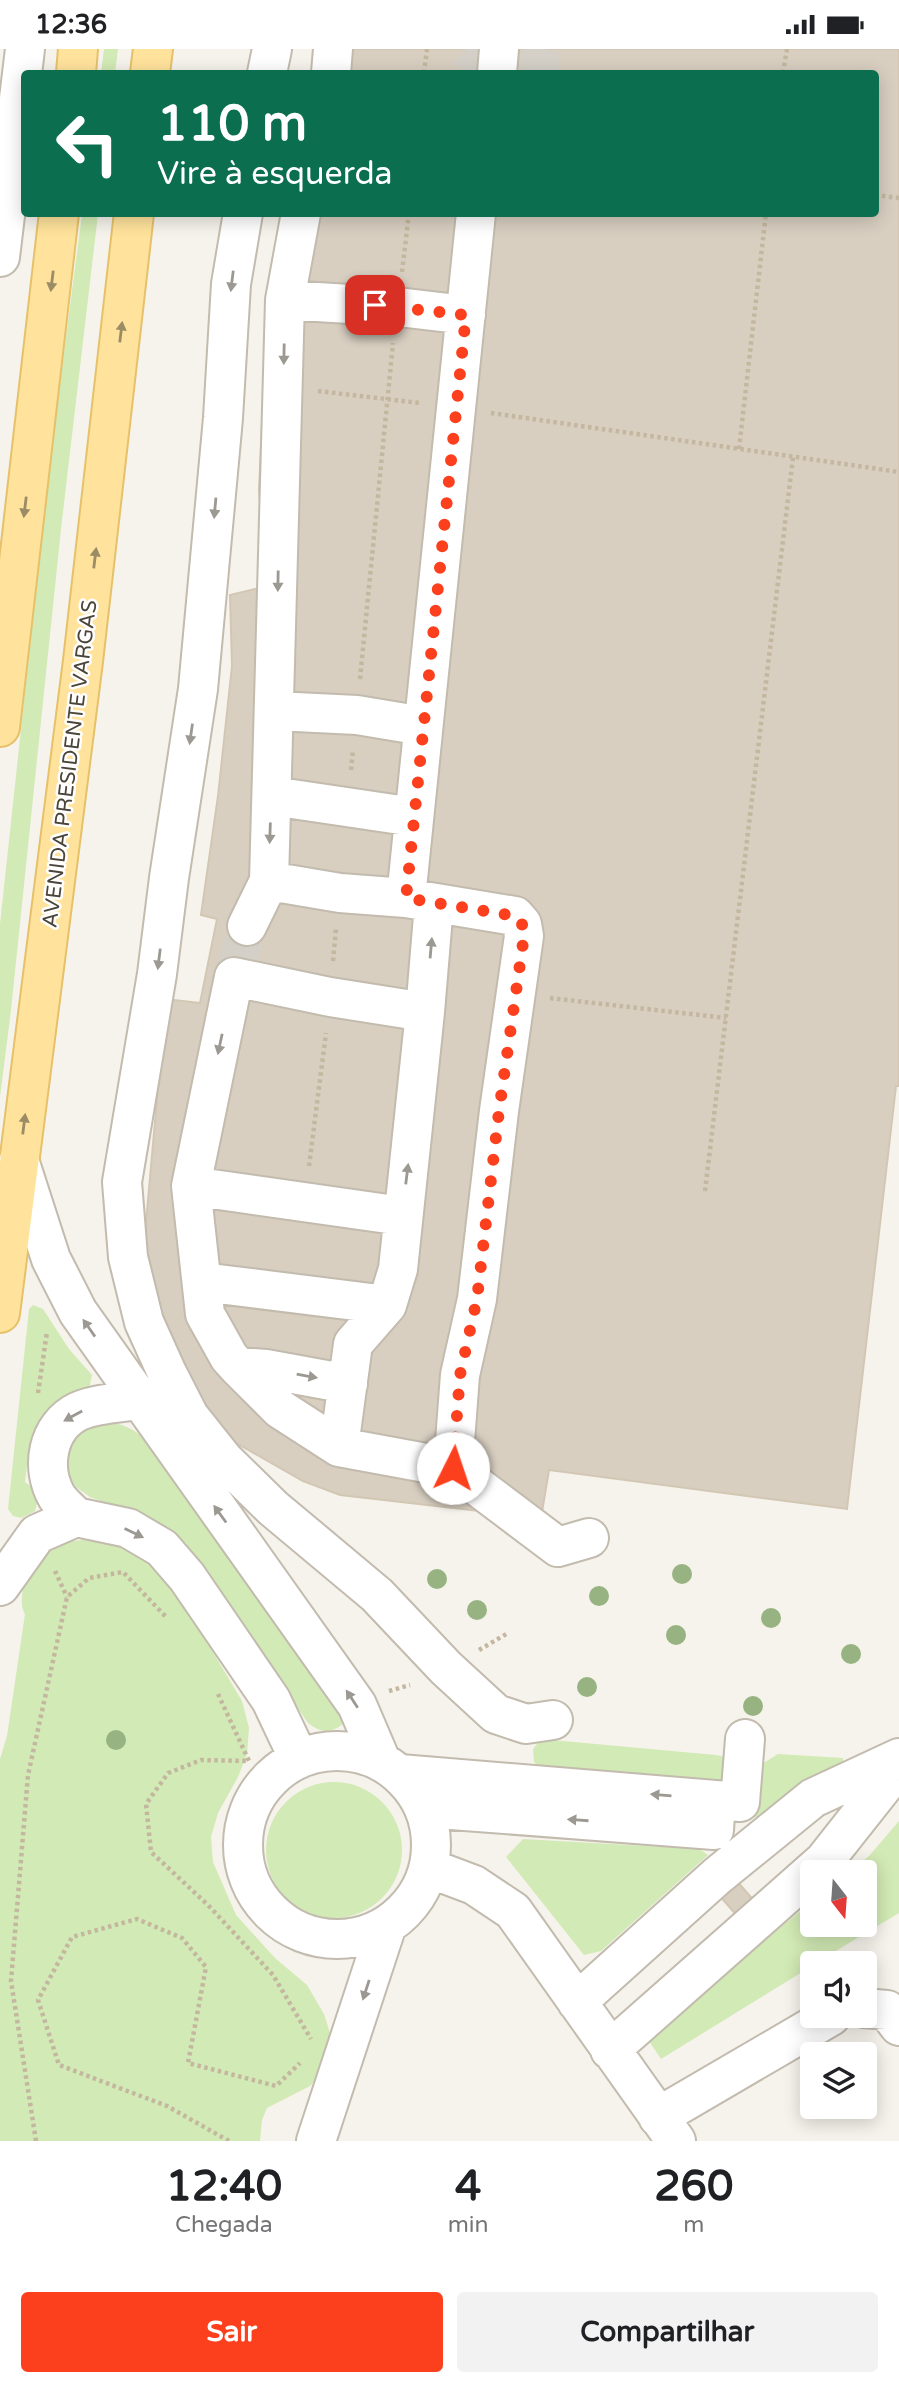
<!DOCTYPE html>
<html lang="pt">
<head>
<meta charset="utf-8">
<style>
	:root { --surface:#fff; --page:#f2f2f2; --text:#202124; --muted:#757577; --accent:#fc3f1d }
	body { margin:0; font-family:"Varela Round",sans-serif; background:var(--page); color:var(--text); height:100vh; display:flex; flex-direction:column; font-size:26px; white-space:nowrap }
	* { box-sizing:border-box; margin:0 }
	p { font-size:23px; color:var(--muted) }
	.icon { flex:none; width:38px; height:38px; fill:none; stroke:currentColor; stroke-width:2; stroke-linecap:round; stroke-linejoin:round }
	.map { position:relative; height:2092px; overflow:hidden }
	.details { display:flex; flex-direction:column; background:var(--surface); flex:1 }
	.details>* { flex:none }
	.top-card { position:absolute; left:21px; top:21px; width:858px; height:147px; border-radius:7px; box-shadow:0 4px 18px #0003; background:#0b6e4f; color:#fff; overflow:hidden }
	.needle { width:46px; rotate:163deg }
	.tools { position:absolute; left:800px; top:1811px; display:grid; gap:14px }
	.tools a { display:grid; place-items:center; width:77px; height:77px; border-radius:7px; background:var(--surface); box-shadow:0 4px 18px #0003; font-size:35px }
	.pin { position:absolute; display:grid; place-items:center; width:60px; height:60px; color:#fff; margin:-30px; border-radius:14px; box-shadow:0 4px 10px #0006 }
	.me { position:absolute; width:77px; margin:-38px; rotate:4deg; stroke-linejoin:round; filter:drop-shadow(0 0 5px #0008) }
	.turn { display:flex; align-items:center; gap:24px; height:147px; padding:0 21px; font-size:32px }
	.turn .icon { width:91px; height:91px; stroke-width:2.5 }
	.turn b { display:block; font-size:49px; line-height:60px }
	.eta { display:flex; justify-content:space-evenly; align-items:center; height:119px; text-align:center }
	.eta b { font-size:42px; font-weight:800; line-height:49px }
	.primary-button { display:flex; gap:14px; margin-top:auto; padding:14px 21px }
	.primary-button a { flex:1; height:80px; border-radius:7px; background:var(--accent); color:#fff; font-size:28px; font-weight:800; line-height:80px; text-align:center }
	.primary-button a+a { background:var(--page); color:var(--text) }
	.status { display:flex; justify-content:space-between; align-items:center; height:49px; padding:0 35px; background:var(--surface); direction:ltr }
	.status svg { height:19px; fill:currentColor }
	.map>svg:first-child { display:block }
	.green { fill:#d2eab5 }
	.building { fill:#d8cfc1; stroke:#d3c7b4; stroke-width:2 }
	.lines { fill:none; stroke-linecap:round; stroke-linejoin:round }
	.minor-tunnel { stroke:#d4d0c8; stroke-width:38; stroke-dasharray:38 19; stroke-linecap:butt }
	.minor-casing { stroke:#c2bbae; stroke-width:42 }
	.major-casing { stroke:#e6c16a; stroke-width:42 }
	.path { stroke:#c4b79f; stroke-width:4.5; stroke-dasharray:3.5 3.5; stroke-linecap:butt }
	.minor { stroke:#fff; stroke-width:38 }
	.major { stroke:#ffe39c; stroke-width:38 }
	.tree { fill:#97b381 }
	.oneway { fill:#9c8c66 }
	.oneway2 { fill:#9c9892 }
	.route { stroke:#fc3f1d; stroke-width:12; stroke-dasharray:0 21.6 }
	.labels { text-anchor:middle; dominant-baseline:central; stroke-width:5; stroke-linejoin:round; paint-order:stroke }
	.street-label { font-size:21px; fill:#4b4439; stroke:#fff }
</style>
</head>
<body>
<div class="status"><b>12:36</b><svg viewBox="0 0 49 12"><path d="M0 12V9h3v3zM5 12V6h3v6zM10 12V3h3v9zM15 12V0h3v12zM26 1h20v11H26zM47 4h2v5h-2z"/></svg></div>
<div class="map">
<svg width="899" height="2092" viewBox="0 0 899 2092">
	<rect width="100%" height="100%" fill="#f6f3ec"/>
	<path class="green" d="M104,0H118L115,24H101Z
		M82,165H98L61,480L11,961L0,1048V875L50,411Z
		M33,1256L43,1260L69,1300L92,1326L89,1340L47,1369L29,1399L25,1433L40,1444L35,1462L21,1469L13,1467L8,1460L29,1260Z
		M104,1372C122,1375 135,1379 147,1393L341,1666L343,1675C330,1685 321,1684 308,1674L193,1508L151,1470L90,1448L76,1438L67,1427L62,1406L71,1385Z
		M93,1490L135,1500L166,1524L242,1652L249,1679L247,1705L238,1728L218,1764L211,1788L213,1813L236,1866L275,1909L307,1936L324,1965L334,1997L322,2024L310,2037L267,2059L262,2071L260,2092H0V1710L7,1687L25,1565C20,1557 22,1548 23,1538C27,1497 58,1493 93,1490Z
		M541,1690L716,1706L725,1708L726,1733L540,1719L534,1713L533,1700Z
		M778,1705L843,1709V1717L763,1768H753L762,1715Z
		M266 1801a68 68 0 1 1 136 0a68 68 0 1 1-136 0Z
		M899,1772V1864L816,1914H812V1917L661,2010L645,1986L812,1853V1876H864V1824L849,1823L869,1807Z
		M523,1790L699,1800L708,1806L601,1902L584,1906L506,1808Z"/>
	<path class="building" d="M313,0H899V1037H896L847,1460L549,1421L541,1469L340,1446L303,1432L236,1394L209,1370L184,1334L142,1218L166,950L200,954L217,870L201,866L218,747L232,617L230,546L268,537L259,442L263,352L314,164H875V24H318Z
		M716,1808L762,1861L745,1876L698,1822Z"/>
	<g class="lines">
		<path class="minor-tunnel" d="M466,0L484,17L486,24
			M538,24L543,0
			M234,928L247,877"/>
		<defs>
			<path id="minor" d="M267,24L272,0
				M331,24L333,0
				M497,24L499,0
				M243,164L231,235L223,369L198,640L169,829L157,925L122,1133L128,1208L144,1273L167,1324L189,1367L224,1411L273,1459L377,1546L446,1619L496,1665L526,1675L553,1671
				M0,208L25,0
				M285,251L398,258L466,266
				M275,662L357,666L423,677
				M272,747L414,768
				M269,832L340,844L406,849L515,867L522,875L524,887L499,1062L477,1250L460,1326L453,1419
				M406,849L476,164
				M247,877L269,832L285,251L301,164
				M19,1111L51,1210L78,1263L357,1656L381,1712
				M191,1137L402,1167
				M202,1233L387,1256
				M238,1318L280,1360L339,1398L453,1419L558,1498L589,1489
				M348,1335L266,1320L238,1318L229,1308L205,1265L191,1137L234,928L330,948L425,963
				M339,1398L353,1295L387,1256L398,1220L425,963L434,855
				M76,1468C70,1462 62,1455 57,1448C40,1419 47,1377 79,1362C98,1354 119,1354 139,1351
				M0,1537L37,1485L76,1468L128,1479L162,1499L187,1528L271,1651L299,1710
				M243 1796a94 94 0 1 1 188 0a94 94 0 1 1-188 0Z
				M400,1725L740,1753L745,1690
				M425,1759L714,1781L716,1751
				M429,1819L474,1836L513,1862L676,2092
				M577,1953L717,1827L813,1749L899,1709
				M864,1959L887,1961L899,1977
				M610,2001L824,1812L899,1717
				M658,2068L831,1967
				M316,2092L387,1876"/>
			<path id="major" d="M76,24L78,0
				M150,24L153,0
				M0,678L59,164
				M0,1264L83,612L134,164"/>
		</defs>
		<use href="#minor" class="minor-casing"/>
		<use href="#major" class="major-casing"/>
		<path class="path" d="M424,24L427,0
			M783,24L787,0
			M875,146L899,149
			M402,223L409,164
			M318,342L420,354
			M491,364L899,423
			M739,400L766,164
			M360,630L393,294
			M351,721L353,701
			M333,912L336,879
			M550,949L726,969
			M309,1117L326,984
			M705,1142L793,408
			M38,1344L47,1283
			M55,1522L67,1548
			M479,1601L508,1584
			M389,1642L410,1636
			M218,1645L249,1712L201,1711L168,1724L146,1755L151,1803L208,1856L273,1926L311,1990
			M36,2092L11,1932L28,1726L67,1548L89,1529L123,1523L167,1569
			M229,2092L167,2057L59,2016L38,1951L72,1888L137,1870L182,1889L206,1918L188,2014L276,2037L300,2014"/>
		<use href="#minor" class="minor"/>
		<use href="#major" class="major"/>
	</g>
	<g class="tree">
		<circle cx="682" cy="1525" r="10"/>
		<circle cx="437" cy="1530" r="10"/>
		<circle cx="599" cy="1547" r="10"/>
		<circle cx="477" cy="1561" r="10"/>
		<circle cx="771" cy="1569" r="10"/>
		<circle cx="676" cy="1586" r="10"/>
		<circle cx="851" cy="1605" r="10"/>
		<circle cx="587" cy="1638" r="10"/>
		<circle cx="753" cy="1657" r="10"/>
		<circle cx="116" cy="1691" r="10"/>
	</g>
	<defs><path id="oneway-solid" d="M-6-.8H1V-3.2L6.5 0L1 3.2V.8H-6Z" transform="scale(1.75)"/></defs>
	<g class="oneway">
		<use href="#oneway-solid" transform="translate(52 232) rotate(97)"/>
		<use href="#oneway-solid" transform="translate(121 283) rotate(-83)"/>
		<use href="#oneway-solid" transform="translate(25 458) rotate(97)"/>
		<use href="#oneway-solid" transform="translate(95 509) rotate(-83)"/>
		<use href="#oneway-solid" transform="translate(24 1075) rotate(-83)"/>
	</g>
	<g class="oneway2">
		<use href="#oneway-solid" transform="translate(232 232) rotate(97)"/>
		<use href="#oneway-solid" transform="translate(284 305) rotate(91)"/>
		<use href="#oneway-solid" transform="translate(215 459) rotate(95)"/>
		<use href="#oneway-solid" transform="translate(278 532) rotate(91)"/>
		<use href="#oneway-solid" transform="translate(191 685) rotate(98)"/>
		<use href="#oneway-solid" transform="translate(270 784) rotate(92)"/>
		<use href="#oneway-solid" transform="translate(431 899) rotate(-85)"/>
		<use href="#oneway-solid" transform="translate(159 910) rotate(97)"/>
		<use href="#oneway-solid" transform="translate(220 995) rotate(102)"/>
		<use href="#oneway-solid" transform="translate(407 1125) rotate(-83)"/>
		<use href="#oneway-solid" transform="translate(89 1279) rotate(-125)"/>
		<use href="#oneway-solid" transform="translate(307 1327) rotate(10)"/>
		<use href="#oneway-solid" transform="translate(73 1367) rotate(151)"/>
		<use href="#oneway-solid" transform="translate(220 1465) rotate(-126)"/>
		<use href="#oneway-solid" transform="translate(134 1484) rotate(26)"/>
		<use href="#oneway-solid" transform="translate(352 1650) rotate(-123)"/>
		<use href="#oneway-solid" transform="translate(661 1746) rotate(-175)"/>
		<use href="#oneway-solid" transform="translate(578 1771) rotate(-176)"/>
		<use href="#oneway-solid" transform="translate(366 1941) rotate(108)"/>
	</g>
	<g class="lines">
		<path class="route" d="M375,256L466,266L406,849L515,867L522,875L524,887L499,1062L477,1250L460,1326L453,1419"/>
	</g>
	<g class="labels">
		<g class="street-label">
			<text transform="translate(70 715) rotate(-83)">AVENIDA PRESIDENTE VARGAS</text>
		</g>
	</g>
</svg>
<div class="tools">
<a><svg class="needle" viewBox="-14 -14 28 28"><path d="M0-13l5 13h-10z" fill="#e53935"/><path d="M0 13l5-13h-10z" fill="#757577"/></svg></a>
<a><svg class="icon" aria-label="sound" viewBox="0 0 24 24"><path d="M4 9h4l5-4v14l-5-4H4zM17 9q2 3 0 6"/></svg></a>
<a><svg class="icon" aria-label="layers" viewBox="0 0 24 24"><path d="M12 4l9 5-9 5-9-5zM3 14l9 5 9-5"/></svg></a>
</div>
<div class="pin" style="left:375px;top:256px;background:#d93025"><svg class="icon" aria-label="arrive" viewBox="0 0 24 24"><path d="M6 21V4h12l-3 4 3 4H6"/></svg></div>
<svg class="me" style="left:453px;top:1419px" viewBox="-20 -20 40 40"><circle r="19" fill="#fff"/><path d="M0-13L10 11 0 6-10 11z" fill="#fc3f1d"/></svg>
<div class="top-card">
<div class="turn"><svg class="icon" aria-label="left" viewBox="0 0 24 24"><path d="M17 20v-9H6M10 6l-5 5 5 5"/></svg><div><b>110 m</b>Vire à esquerda</div></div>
</div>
</div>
<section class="details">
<div class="eta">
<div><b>12:40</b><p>Chegada</p></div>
<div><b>4</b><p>min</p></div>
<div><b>260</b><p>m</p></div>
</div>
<div class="primary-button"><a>Sair</a><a>Compartilhar</a></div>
</section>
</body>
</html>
